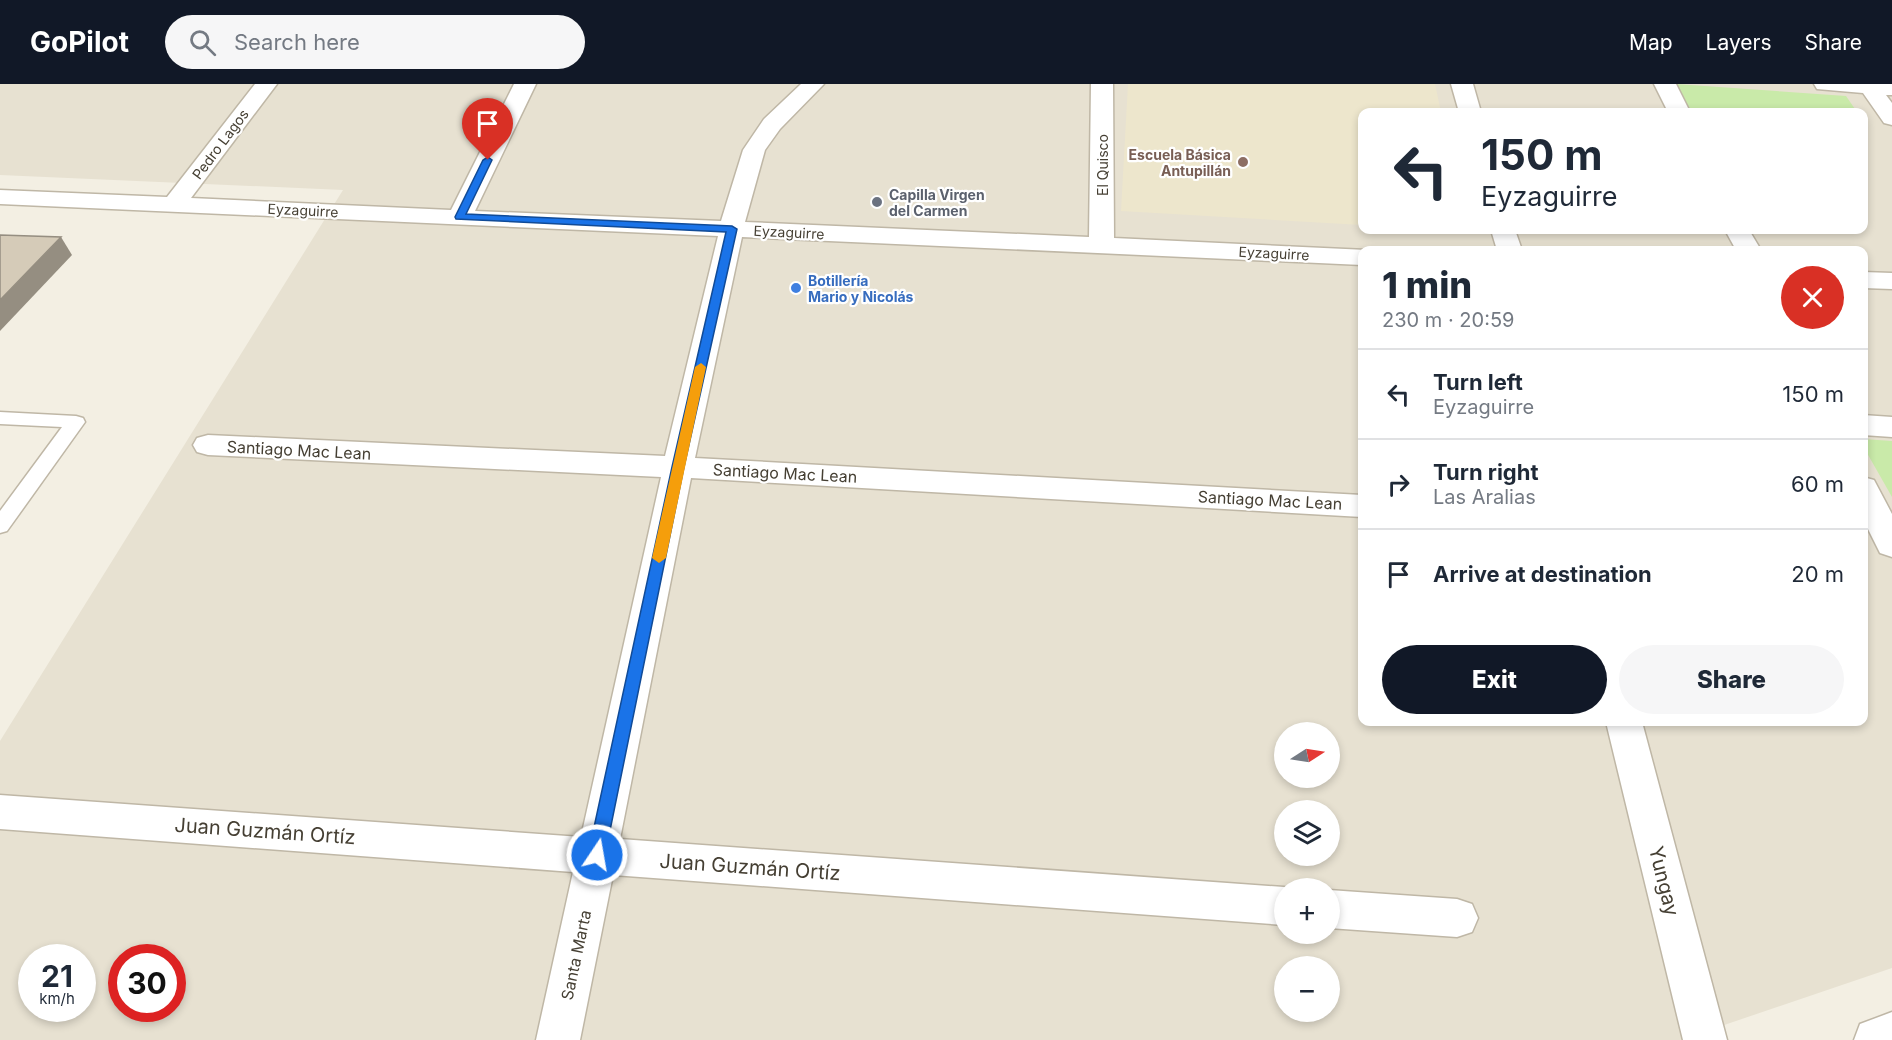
<!DOCTYPE html>
<html lang="en">
<head>
<meta charset="utf-8">
<style>
	:root { --surface:#fff; --page:#f6f6f7; --text:#1f2937; --muted:#747a83; --line:#e0e1e3; --accent:#111827 }
	body { margin:0; font-family:Inter,sans-serif; background:var(--page); color:var(--text); height:100vh; display:flex; flex-direction:column; font-size:22px; white-space:nowrap }
	* { box-sizing:border-box; margin:0 }
	p { font-size:20px; color:var(--muted) }
	.icon { flex:none; width:33px; height:33px; fill:none; stroke:currentColor; stroke-width:2; stroke-linecap:round; stroke-linejoin:round }
	.map { position:relative; flex:1; overflow:hidden }
	.panel { position:absolute; left:1358px; top:162px; width:510px; height:480px; display:flex; flex-direction:column; background:var(--surface); border-radius:12px; box-shadow:0 3px 9px #0003 }
	.panel>* { flex:none }
	.guide { position:absolute; left:1358px; top:24px; width:510px; height:126px; border-radius:12px; box-shadow:0 3px 9px #0003; background:#fff; color:var(--text); overflow:hidden }
	.needle { width:39px; rotate:78deg }
	.fabs { position:absolute; left:1274px; top:638px; display:grid; gap:12px }
	.fabs a { display:grid; place-items:center; width:66px; height:66px; border-radius:50%; background:var(--surface); box-shadow:0 3px 9px #0003; font-size:30px }
	.speed { position:absolute; left:18px; top:860px; display:flex; gap:12px; font-size:30px; font-weight:700; text-align:center }
	.speed>* { display:grid; place-content:center; width:78px; height:78px; border-radius:50%; background:var(--surface); box-shadow:0 3px 9px #0003; line-height:1 }
	.speed small { font-size:15px; font-weight:400 }
	.speed .limit { border:9px solid #d22; background:#fff; color:#111 }
	.pin { position:absolute; display:grid; place-items:center; width:51px; height:51px; color:#fff; margin:-62px -26px; border-radius:50% 50% 50% 0; rotate:-45deg; box-shadow:0 0 6px #0007 }
	.pin .icon { rotate:45deg }
	.me { position:absolute; width:66px; margin:-33px; rotate:12deg; stroke-linejoin:round; filter:drop-shadow(0 0 4px #0008) }
	.turn { display:flex; align-items:center; gap:21px; height:126px; padding:0 24px; font-size:27px }
	.turn .icon { width:78px; height:78px; stroke-width:2.5 }
	.turn b { display:block; font-size:42px; line-height:51px }
	.round { display:grid; place-items:center; flex:none; width:63px; height:63px; border-radius:32px; background:var(--page) }
	.headline { display:flex; align-items:center; justify-content:space-between; height:102px; padding:0 24px }
	h1 { font-size:36px; font-weight:800; line-height:45px }
	.action { display:flex; gap:12px; margin-top:auto; padding:12px 24px }
	.action a { flex:1; height:69px; border-radius:36px; background:var(--accent); color:#fff; font-size:24px; font-weight:800; line-height:69px; text-align:center }
	.action a+a { background:var(--page); color:var(--text) }
	ul { padding:0; list-style:none }
	li { display:flex; align-items:center; gap:18px; height:90px; padding:0 24px; border-top:2px solid var(--line) }
	li div { flex:1 }
	li b { display:block; font-size:22px }
	li em { font-style:normal }
	header { display:flex; align-items:center; gap:36px; box-sizing:border-box; height:84px; padding:0 30px; background:var(--accent); color:#fff }
	header strong { font-size:28px }
	nav { display:flex; gap:33px; margin-inline-start:auto; font-size:21px }
	.search { width:420px; height:54px; background:var(--page); display:flex; align-items:center; gap:15px; box-sizing:border-box; padding:0 21px; border-radius:33px; color:var(--muted); font-size:22px }
	.map>svg:first-child { display:block }
	.residential { fill:#e7e1d1; fill-rule:evenodd }
	.education { fill:#ede6cc }
	.green { fill:#c9eaa9 }
	.lines { fill:none; stroke-linecap:round; stroke-linejoin:round }
	.service-casing { stroke:#bfb7a6; stroke-width:3 }
	.minor-casing { stroke:#bfb7a6; stroke-width:3 }
	.service { fill:#fff; fill-rule:evenodd }
	.minor { fill:#fff; fill-rule:evenodd }
	.shaded-wall { fill:#958e81 }
	.building { fill:#d5cbb8; stroke:#958e81; stroke-width:1.5 }
	.route { fill:#1a73e8; stroke:#114b97; stroke-width:1.5 }
	.slow { fill:#f59e0b }
	.education-dot { fill:#8d6e63; stroke:#fff; stroke-width:2 }
	.worship-dot { fill:#6b7280; stroke:#fff; stroke-width:2 }
	.shop-dot { fill:#3f7fe0; stroke:#fff; stroke-width:2 }
	.labels { text-anchor:middle; dominant-baseline:central; stroke-width:4.5; stroke-linejoin:round; paint-order:stroke }
	.far-street-label { font-size:14px; fill:#453f33; stroke:#fff }
	.far-education-label { font-size:14px; font-weight:bold; fill:#785e54; stroke:#fff; text-anchor:end }
	.far-worship-label { font-size:14px; font-weight:bold; fill:#5b616d; stroke:#fff; text-anchor:start }
	.far-shop-label { font-size:14px; font-weight:bold; fill:#366cbe; stroke:#fff; text-anchor:start }
	.street-label { font-size:16px; fill:#453f33; stroke:#fff }
	.near-street-label { font-size:20px; fill:#453f33; stroke:#fff }
</style>
</head>
<body>
<header>
<strong>GoPilot</strong>
<div class="search"><svg class="icon" aria-label="search" viewBox="0 0 24 24"><circle cx="10" cy="10" r="6"/><path d="M15 15l6 6"/></svg>Search here</div>
<nav><a>Map</a><a>Layers</a><a>Share</a></nav>
</header>
<div class="map">
<svg width="1892" height="956" viewBox="0 0 1892 956">
	<rect width="100%" height="100%" fill="#f3efe3"/>
	<path class="residential" d="M0,0H1892V884L1680,956H0V657L343,106L0,91ZM1362,28H1863V146H1362ZM1362,166H1863V638H1362ZM1284,648H1329V693H1284ZM1284,726H1329V771H1284ZM1284,804H1329V849H1284ZM32,873H82V924H32ZM122,873H172V924H122ZM1284,882H1329V927H1284Z"/>
	<path class="education" d="M1128,0H1435L1441,28H1362V141L1121,127Z"/>
	<path class="green" d="M1676,0L1846,12L1857,28H1690Z
		M1863,355L1892,357V413L1863,362Z"/>
	<g class="lines">
		<defs>
			<path id="service" d="M0,328L76,332L83,334L85,338L7,447L0,449V427L62,343L0,340Z"/>
			<path id="minor" d="M255,0H277L191,114L451,126L514,0H536L475,127L721,137L743,66L764,35L801,0H824L780,45L765,66L745,138L1089,153L1091,0H1113L1114,154L1367,166H1362V181L742,153L695,374L1362,411V433L691,394L620,755L1284,803L1287,804H1284V841L613,791L580,956H536L573,788L0,745V711L581,753L661,393L208,371L197,368L193,361L197,354L208,351L665,372L718,152L0,120V106L167,113Z
				M1451,0H1473L1481,28H1459Z
				M1654,0H1676L1690,28H1668Z
				M1814,0H1892V11H1886L1892,19V41L1884,39L1863,9L1817,5Z
				M1491,146H1515L1522,166H1497Z
				M1725,146H1749L1761,166H1736Z
				M1863,188L1892,189V205L1863,204Z
				M1863,331L1892,333V353L1863,351Z
				M1863,393L1874,396L1892,430V473L1880,469L1863,435Z
				M1606,638H1642L1727,956H1683Z
				M1329,806L1457,815L1472,820L1478,834L1472,848L1457,853L1329,844Z
				M1892,928V956H1854L1860,940Z"/>
		</defs>
		<use href="#service" class="service-casing"/>
		<use href="#minor" class="minor-casing"/>
		<use href="#service" class="service"/>
		<use href="#minor" class="minor"/>
	</g>
	<path class="shaded-wall" d="M61,153L72,171L0,247V216Z"/>
	<path class="building" d="M0,151L61,153L0,216Z"/>
	<path class="route" d="M488,73L492,76L466,130L732,142L737,145L684,383L605,771L602,777L597,779L591,777L588,771L672,383L726,148L456,135L455,133L483,76Z"/>
	<path class="slow" d="M701,279L706,283L666,474L659,479L652,474L695,283Z"/>
	<circle class="education-dot" cx="1243" cy="78" r="6"/>
	<circle class="worship-dot" cx="877" cy="118" r="6"/>
	<circle class="shop-dot" cx="796" cy="204" r="6"/>
	<g class="labels">
		<g class="far-street-label">
			<text transform="translate(220 60) rotate(-53)">Pedro Lagos</text>
			<text transform="translate(1102 81) rotate(-90)">El Quisco</text>
			<text transform="translate(303 126) rotate(3)">Eyzaguirre</text>
			<text transform="translate(789 148) rotate(3)">Eyzaguirre</text>
			<text transform="translate(1274 169) rotate(3)">Eyzaguirre</text>
		</g>
		<g class="far-education-label">
			<text x="1231" y="70">Escuela Básica<tspan x="1231" dy="16">Antupillán</tspan></text>
		</g>
		<g class="far-worship-label">
			<text x="889" y="110">Capilla Virgen<tspan x="889" dy="16">del Carmen</tspan></text>
		</g>
		<g class="far-shop-label">
			<text x="808" y="196">Botillería<tspan x="808" dy="16">Mario y Nicolás</tspan></text>
		</g>
		<g class="street-label">
			<text transform="translate(299 366) rotate(3)">Santiago Mac Lean</text>
			<text transform="translate(785 389) rotate(3)">Santiago Mac Lean</text>
			<text transform="translate(1270 416) rotate(3)">Santiago Mac Lean</text>
			<text transform="translate(576 871) rotate(-78)">Santa Marta</text>
		</g>
		<g class="near-street-label">
			<text transform="translate(265 747) rotate(4)">Juan Guzmán Ortíz</text>
			<text transform="translate(750 783) rotate(4)">Juan Guzmán Ortíz</text>
			<text transform="translate(1664 797) rotate(76)">Yungay</text>
		</g>
	</g>
</svg>
<div class="fabs">
<a><svg class="needle" viewBox="-14 -14 28 28"><path d="M0-13l5 13h-10z" fill="#e53935"/><path d="M0 13l5-13h-10z" fill="#747a83"/></svg></a>
<a><svg class="icon" aria-label="layers" viewBox="0 0 24 24"><path d="M12 4l9 5-9 5-9-5zM3 14l9 5 9-5"/></svg></a>
<a>+</a>
<a>−</a>
</div>
<div class="speed"><div>21<small>km/h</small></div><div class="limit">30</div></div>
<div class="pin" style="left:488px;top:76px;background:#d93025"><svg class="icon" aria-label="arrive" viewBox="0 0 24 24"><path d="M6 21V4h12l-3 4 3 4H6"/></svg></div>
<svg class="me" style="left:597px;top:771px" viewBox="-20 -20 40 40"><circle r="17" fill="#1a73e8" stroke="#fff" stroke-width="3"/><path d="M0-11L8 9 0 5-8 9z" fill="#fff"/></svg>
<div class="guide">
<div class="turn"><svg class="icon" aria-label="left" viewBox="0 0 24 24"><path d="M17 20v-9H6M10 6l-5 5 5 5"/></svg><div><b>150 m</b>Eyzaguirre</div></div>
</div>
<section class="panel">
<div class="headline"><div><h1>1 min</h1><p>230 m · 20:59</p></div><a class="round" style="background:#d93025;color:#fff"><svg class="icon" aria-label="close" viewBox="0 0 24 24"><path d="M6 6l12 12M18 6L6 18"/></svg></a></div>
<ul>
<li><svg class="icon" aria-label="left" viewBox="0 0 24 24"><path d="M17 20v-9H6M10 6l-5 5 5 5"/></svg><div><b>Turn left</b><p>Eyzaguirre</p></div><em>150 m</em></li>
<li><svg class="icon" aria-label="right" viewBox="0 0 24 24"><path d="M7 20v-9h11M14 6l5 5-5 5"/></svg><div><b>Turn right</b><p>Las Aralias</p></div><em>60 m</em></li>
<li><svg class="icon" aria-label="arrive" viewBox="0 0 24 24"><path d="M6 21V4h12l-3 4 3 4H6"/></svg><div><b>Arrive at destination</b></div><em>20 m</em></li>
</ul>
<div class="action"><a>Exit</a><a>Share</a></div>
</section>
</div>
</body>
</html>
